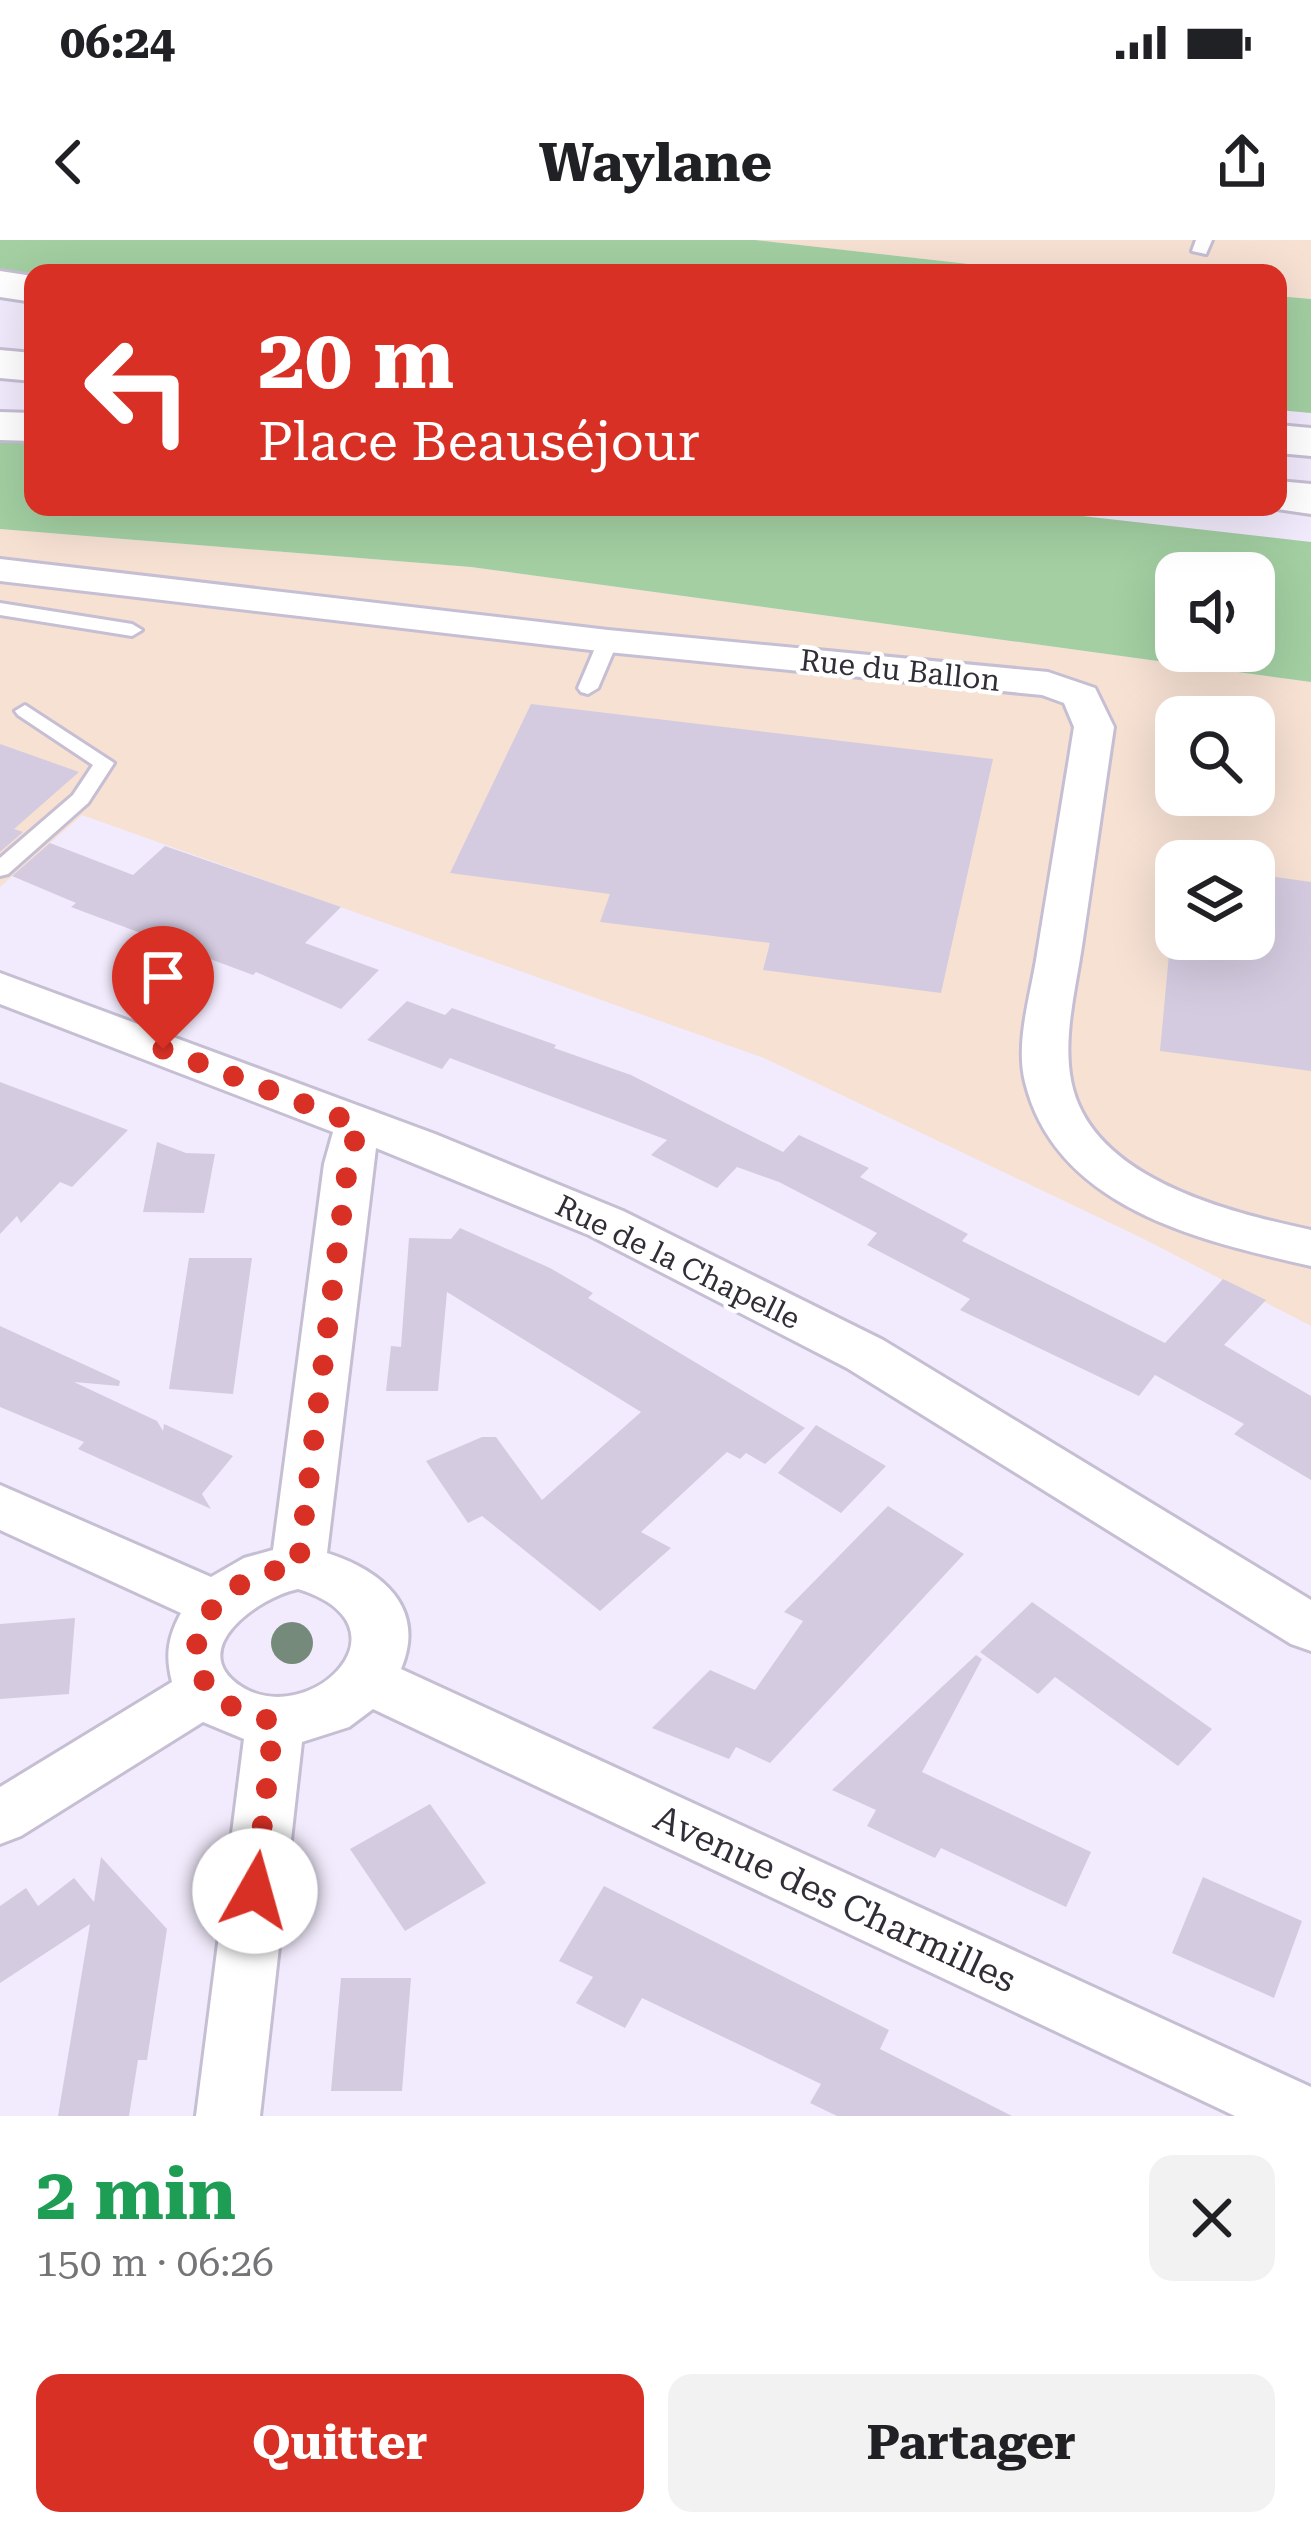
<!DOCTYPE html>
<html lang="fr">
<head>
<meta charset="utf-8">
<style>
	:root { --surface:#fff; --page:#f2f2f2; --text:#202124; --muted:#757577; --accent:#d93025 }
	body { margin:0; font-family:"Roboto Serif",serif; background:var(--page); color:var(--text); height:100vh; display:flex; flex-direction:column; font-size:45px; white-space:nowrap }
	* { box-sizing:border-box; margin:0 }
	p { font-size:39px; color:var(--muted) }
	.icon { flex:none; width:66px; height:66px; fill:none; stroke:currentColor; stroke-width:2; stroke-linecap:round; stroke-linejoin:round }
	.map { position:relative; height:1876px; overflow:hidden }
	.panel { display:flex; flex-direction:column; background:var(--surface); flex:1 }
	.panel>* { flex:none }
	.hud { position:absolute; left:24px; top:24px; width:1263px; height:252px; border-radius:24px; box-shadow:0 12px 48px #0002; background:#d93025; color:#fff; overflow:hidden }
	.fabs { position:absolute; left:1155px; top:312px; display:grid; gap:24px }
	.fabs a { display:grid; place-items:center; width:120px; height:120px; border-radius:24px; background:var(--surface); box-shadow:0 12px 48px #0002; font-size:60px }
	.pin { position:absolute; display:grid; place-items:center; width:102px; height:102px; color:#fff; margin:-123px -51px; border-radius:50% 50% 50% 0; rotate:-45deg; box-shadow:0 0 12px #0007 }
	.pin .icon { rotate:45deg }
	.me { position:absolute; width:132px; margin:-66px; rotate:7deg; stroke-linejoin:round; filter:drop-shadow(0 0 9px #0008) }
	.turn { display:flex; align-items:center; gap:42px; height:252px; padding:0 36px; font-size:54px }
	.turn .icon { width:156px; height:156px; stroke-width:2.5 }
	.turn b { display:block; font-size:84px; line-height:102px }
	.round { display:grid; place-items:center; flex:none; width:126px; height:126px; border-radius:24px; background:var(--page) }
	.overview { display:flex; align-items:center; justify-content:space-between; height:204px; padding:0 36px }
	h1 { font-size:72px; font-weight:700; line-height:90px; color:#1e9e55 }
	.button { display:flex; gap:24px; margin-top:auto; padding:24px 36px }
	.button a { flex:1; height:138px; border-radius:24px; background:var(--accent); color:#fff; font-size:48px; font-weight:700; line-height:138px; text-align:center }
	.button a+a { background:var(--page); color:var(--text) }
	.status { display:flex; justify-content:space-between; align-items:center; height:84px; padding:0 60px; background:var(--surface); direction:ltr }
	.status svg { height:33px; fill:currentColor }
	header { display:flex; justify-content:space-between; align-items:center; height:156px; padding:0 36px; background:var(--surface); font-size:54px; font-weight:700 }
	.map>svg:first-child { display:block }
	.industrial { fill:#f6e1d3; fill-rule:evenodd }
	.green { fill:#a3cfa2; fill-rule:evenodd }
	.building { fill:#d4cbe0 }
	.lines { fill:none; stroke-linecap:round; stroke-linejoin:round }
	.lane-casing { stroke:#c6bed3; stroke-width:6 }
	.street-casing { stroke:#c6bed3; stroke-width:6 }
	.highway-casing { stroke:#c6bed3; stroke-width:6 }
	.lane { fill:#fff; fill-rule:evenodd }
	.street { fill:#fff; fill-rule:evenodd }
	.highway { fill:#fff; fill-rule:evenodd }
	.tree { fill:#758a7b }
	.route { stroke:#d93025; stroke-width:21; stroke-dasharray:0 37.8 }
	.labels { text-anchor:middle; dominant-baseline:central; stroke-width:9; stroke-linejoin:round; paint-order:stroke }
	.street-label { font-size:30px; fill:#322e37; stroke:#fff }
	.near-street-label { font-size:36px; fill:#322e37; stroke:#fff }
</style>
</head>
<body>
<div class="status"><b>06:24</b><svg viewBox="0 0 49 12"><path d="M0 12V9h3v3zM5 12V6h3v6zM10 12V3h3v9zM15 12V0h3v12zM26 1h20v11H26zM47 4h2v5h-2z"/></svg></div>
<header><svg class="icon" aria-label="back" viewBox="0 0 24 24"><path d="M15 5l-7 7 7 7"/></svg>Waylane<svg class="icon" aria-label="share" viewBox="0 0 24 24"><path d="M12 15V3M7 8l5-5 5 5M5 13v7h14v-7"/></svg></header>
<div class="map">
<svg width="1311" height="1876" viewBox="0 0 1311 1876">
	<rect width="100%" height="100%" fill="#f2ebfd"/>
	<path class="industrial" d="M755,0H1311V59L1278,56V33H1050Z
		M0,289L471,327L1311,442V1086L1144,999L764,818L82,575L0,647ZM1176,477H1254V555H1176ZM1176,621H1254V699H1176Z"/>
	<path class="green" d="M0,0H755L1050,33L33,36L0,32Z
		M1278,56L1311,59V173L1278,170Z
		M0,199H33V267H1002L1311,302V442L471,327L0,289ZM1176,333H1254V411H1176Z"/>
	<path class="building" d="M531,464L993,519L941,753L763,730L770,703L600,682L610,654L450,633Z
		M0,504L79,532L14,589L23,592L0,612Z
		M50,603L133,635L165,606L341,667L305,703L379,730L341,769L256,732L253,735L71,667L76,663L12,636Z
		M1254,634L1311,642V831L1160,811L1175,650L1176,699H1254Z
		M407,761L445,775L452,768L556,805L554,808L631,835L783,912L799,895L869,928L860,937L968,994L962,1001L1165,1103L1223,1039L1266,1060L1224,1105L1311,1156V1240L1234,1194L1244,1184L1155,1135L1139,1156L960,1070L970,1059L867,1005L877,993L779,942L737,927L717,948L651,915L667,900L450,818L442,829L367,800Z
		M0,842L128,890L72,947L60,942L21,983L17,976L0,994Z
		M157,902L186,913L215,914L204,973L143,972Z
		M460,988L550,1028L593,1053L588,1058L805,1188L765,1224L746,1213L740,1219L727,1212L641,1292L671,1308L600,1371L482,1276L468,1283L426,1221L482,1197H496L542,1260L641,1172L447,1052L438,1151H386L391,1106L401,1107L409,998L451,999Z
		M189,1018H252L233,1154L169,1149Z
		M0,1086L120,1141L119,1146L74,1142L157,1181L163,1191L164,1184L233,1216L202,1254L211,1269L78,1209L84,1202L0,1167Z
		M816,1185L886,1226L841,1273L778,1233Z
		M888,1266L964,1314L770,1523L736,1507L729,1519L652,1488L710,1430L755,1450L803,1381L784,1372Z
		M1032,1362L1212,1489L1178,1526L1055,1437L1038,1454L980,1412Z
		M75,1378L69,1454L0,1459V1384Z
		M976,1415L982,1419L922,1532L1091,1612L1066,1667L941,1608L935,1618L867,1586L876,1570L832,1550Z
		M430,1564L486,1643L405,1691L350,1609Z
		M101,1617L167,1689L147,1820H138L129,1876H58L90,1684L0,1743V1666L26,1648L38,1666L74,1638L94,1662Z
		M1203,1637L1302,1681L1274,1758L1172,1713Z
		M604,1646L889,1790L880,1809L1012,1876H837L810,1863L821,1844L642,1758L625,1788L576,1763L593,1737L559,1721Z
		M341,1738H411L402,1851H331Z"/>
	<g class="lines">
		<defs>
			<path id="lane" d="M1196,0H1212L1206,14L1192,11Z
				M0,363L132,384L142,390L132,396L0,375Z
				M608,395L618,401L598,448L588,454L581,452L578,448L598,401Z
				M25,465L114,523L88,563L8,634L0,636V618L73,555L93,525L18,475L15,471Z"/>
			<path id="street" d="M0,319L608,390L1048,432L1095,448L1114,487C1103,560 1093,633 1082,706C1076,747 1064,792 1070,834C1084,938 1228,972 1311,990V1026C1202,1001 1056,969 1025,842C1015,802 1031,754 1037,714C1049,639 1062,563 1074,487L1064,463L1042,455L608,412L0,341Z
				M0,733L435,894L623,971L883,1100L1311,1360V1411L1291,1404L847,1128L589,995L376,908L327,1313C381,1330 427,1367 401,1429L1311,1847V1876H1235L373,1469L349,1487L302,1502L260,1876H196L244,1499L203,1482L21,1596L0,1604V1547L172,1442C165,1415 168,1397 181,1373L0,1290V1245L211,1337L244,1318L273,1310L324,924L333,892L0,764ZM298,1349C417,1386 310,1489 242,1447C183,1410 259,1357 298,1349Z"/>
			<path id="highway" d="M0,31L33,36V62L0,57Z
				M0,110L33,113V141L0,138Z
				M0,172L33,173V201L0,200Z
				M1278,185L1311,188V216L1278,213Z
				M1278,241L1311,244V274L1263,267H1278Z"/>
		</defs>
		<use href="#lane" class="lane-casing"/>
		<use href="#street" class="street-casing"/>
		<use href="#highway" class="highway-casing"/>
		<use href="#lane" class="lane"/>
		<use href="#street" class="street"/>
		<use href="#highway" class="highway"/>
	</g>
	<circle class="tree" cx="292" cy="1403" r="21"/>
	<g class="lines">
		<path class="route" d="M163,809L359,885L348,924L298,1327C189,1335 148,1457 274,1481L255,1651"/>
	</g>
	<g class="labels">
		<g class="street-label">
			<text transform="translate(900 430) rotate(6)">Rue du Ballon</text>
			<text transform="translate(678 1022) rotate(26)">Rue de la Chapelle</text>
		</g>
		<g class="near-street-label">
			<text transform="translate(835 1659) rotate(25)">Avenue des Charmilles</text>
		</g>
	</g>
</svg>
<div class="fabs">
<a><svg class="icon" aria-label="sound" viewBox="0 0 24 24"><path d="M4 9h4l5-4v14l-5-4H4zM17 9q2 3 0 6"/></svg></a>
<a><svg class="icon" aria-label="search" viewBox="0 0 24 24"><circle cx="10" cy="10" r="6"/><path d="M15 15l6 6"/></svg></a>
<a><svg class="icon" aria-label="layers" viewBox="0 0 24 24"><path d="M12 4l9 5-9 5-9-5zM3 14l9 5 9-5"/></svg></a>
</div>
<div class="pin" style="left:163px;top:809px;background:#d93025"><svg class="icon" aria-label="arrive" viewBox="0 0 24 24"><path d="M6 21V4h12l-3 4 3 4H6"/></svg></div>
<svg class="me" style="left:255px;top:1651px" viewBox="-20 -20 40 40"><circle r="19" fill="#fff"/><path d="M0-13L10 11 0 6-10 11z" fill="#d93025"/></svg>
<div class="hud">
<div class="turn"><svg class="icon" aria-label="left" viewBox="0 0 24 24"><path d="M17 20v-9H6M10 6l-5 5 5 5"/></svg><div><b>20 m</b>Place Beauséjour</div></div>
</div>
</div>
<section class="panel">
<div class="overview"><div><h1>2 min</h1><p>150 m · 06:26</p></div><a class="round"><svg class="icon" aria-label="close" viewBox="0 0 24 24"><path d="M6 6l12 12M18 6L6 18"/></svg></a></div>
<div class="button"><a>Quitter</a><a>Partager</a></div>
</section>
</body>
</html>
